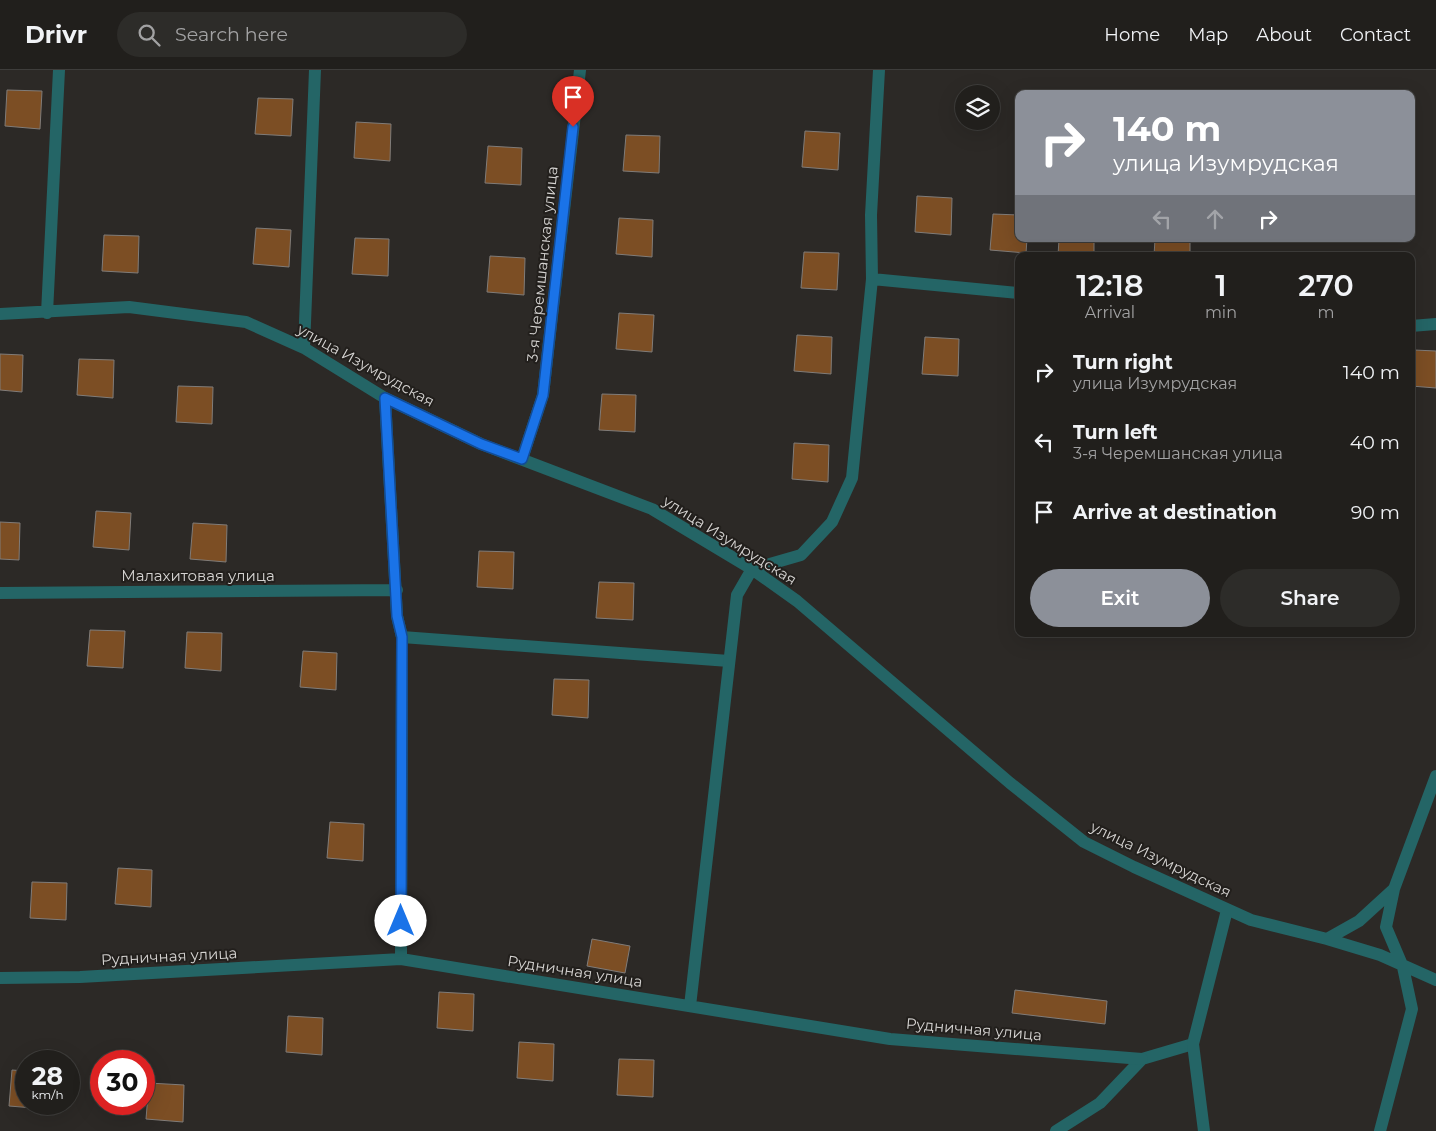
<!DOCTYPE html>
<html lang="en">
<head>
<meta charset="utf-8">
<style>
	:root { --surface:#211f1c; --page:#2d2c29; --text:#f1f3f6; --muted:#a2a2a3; --line:#3e3d3b; --accent:#8c9099 }
	body { margin:0; font-family:Montserrat,sans-serif; background:var(--page); color:var(--text); height:100vh; display:flex; flex-direction:column; font-size:19px; white-space:nowrap }
	* { box-sizing:border-box; margin:0 }
	p { font-size:16px; color:var(--muted) }
	.icon { flex:none; width:28px; height:28px; fill:none; stroke:currentColor; stroke-width:2; stroke-linecap:round; stroke-linejoin:round }
	.map { position:relative; flex:1; overflow:hidden }
	.details { position:absolute; left:1015px; top:182px; width:400px; height:385px; display:flex; flex-direction:column; background:var(--surface); border-radius:10px; box-shadow:0 5px 20px #0002,0 0 0 1px var(--line) }
	.details>* { flex:none }
	.hud { position:absolute; left:1015px; top:20px; width:400px; height:152px; border-radius:10px; box-shadow:0 5px 20px #0002,0 0 0 1px var(--line); background:#8c9099; color:#fff; overflow:hidden }
	.tools { position:absolute; left:955px; top:15px; display:grid; gap:10px }
	.tools a { display:grid; place-items:center; width:45px; height:45px; border-radius:50%; background:var(--surface); box-shadow:0 5px 20px #0002,0 0 0 1px var(--line); font-size:25px }
	.speed { position:absolute; left:15px; top:980px; display:flex; gap:10px; font-size:25px; font-weight:700; text-align:center }
	.speed>* { display:grid; place-content:center; width:65px; height:65px; border-radius:50%; background:var(--surface); box-shadow:0 5px 20px #0002,0 0 0 1px var(--line); line-height:1 }
	.speed small { font-size:12px; font-weight:400 }
	.speed .limit { border:8px solid #d22; background:#fff; color:#111 }
	.pin { position:absolute; display:grid; place-items:center; width:42px; height:42px; color:#fff; margin:-51px -21px; border-radius:50% 50% 50% 0; rotate:-45deg; box-shadow:0 0 5px #0007 }
	.pin .icon { rotate:45deg }
	.me { position:absolute; width:55px; margin:-28px; rotate:0deg; stroke-linejoin:round; filter:drop-shadow(0 0 4px #0008) }
	.turn { display:flex; align-items:center; gap:18px; height:105px; padding:0 15px; font-size:22px }
	.turn .icon { width:65px; height:65px; stroke-width:2.5 }
	.turn b { display:block; font-size:35px; line-height:42px }
	.lanes { display:flex; align-items:center; height:48px; padding:0 15px; background:#0003; justify-content:center; gap:25px; direction:ltr }
	.lanes .off { opacity:.35 }
	.eta { display:flex; justify-content:space-evenly; align-items:center; height:85px; text-align:center }
	.eta b { font-size:30px; font-weight:600; line-height:35px }
	.action { display:flex; gap:10px; margin-top:auto; padding:10px 15px }
	.action a { flex:1; height:58px; border-radius:30px; background:var(--accent); color:#fff; font-size:20px; font-weight:600; line-height:58px; text-align:center }
	.action a+a { background:var(--page); color:var(--text) }
	ul { padding:0; list-style:none }
	li { display:flex; align-items:center; gap:15px; height:70px; padding:0 15px }
	li div { flex:1 }
	li b { display:block; font-size:19px }
	li em { font-style:normal }
	header { display:flex; align-items:center; gap:30px; box-sizing:border-box; height:70px; padding:0 25px; background:var(--surface); border-bottom:1px solid var(--line) }
	header strong { font-size:24px }
	nav { display:flex; gap:28px; margin-inline-start:auto; font-size:18px }
	.search { width:350px; height:45px; background:var(--page); display:flex; align-items:center; gap:12px; box-sizing:border-box; padding:0 18px; border-radius:28px; color:var(--muted); font-size:19px }
	.map>svg:first-child { display:block }
	.building { fill:#7c4e24; stroke:#807c79 }
	.lines { fill:none; stroke-linecap:round; stroke-linejoin:round }
	.service { stroke:#246566; stroke-width:12 }
	.minor { stroke:#246566; stroke-width:12 }
	.route-casing { stroke:#114b97; stroke-width:12 }
	.route { stroke:#1a73e8; stroke-width:9 }
	.labels { text-anchor:middle; dominant-baseline:central; stroke-width:4; stroke-linejoin:round; paint-order:stroke }
	.street-label { font-size:15px; fill:#d5d3d1; stroke:#221f1c }
</style>
</head>
<body>
<header>
<strong>Drivr</strong>
<div class="search"><svg class="icon" aria-label="search" viewBox="0 0 24 24"><circle cx="10" cy="10" r="6"/><path d="M15 15l6 6"/></svg>Search here</div>
<nav><a>Home</a><a>Map</a><a>About</a><a>Contact</a></nav>
</header>
<div class="map">
<svg width="1436" height="1061" viewBox="0 0 1436 1061">
	<rect width="100%" height="100%" fill="#2c2926"/>
	<path class="building" d="M7,20L42,21L40,59L5,56Z
		M258,28L293,29L291,66L255,64Z
		M356,52L391,54L390,91L354,88Z
		M805,61L840,63L838,100L802,97Z
		M626,65L660,66L659,103L623,101Z
		M488,76L522,78L521,115L485,113Z
		M917,126L952,128L951,165L915,162Z
		M993,144L1019,145V169H1027L1026,183L990,180Z
		M619,148L653,150L652,187L616,184Z
		M256,158L291,160L289,197L253,194Z
		M104,165L139,166L138,203L102,201Z
		M355,168L389,169L388,206L352,204Z
		M1059,169H1094V186H1058Z
		M1155,169H1190V186H1154Z
		M804,182L839,183L837,220L801,218Z
		M490,186L525,188L524,225L487,222Z
		M619,243L654,245L652,282L616,279Z
		M797,265L832,267L831,304L794,301Z
		M925,267L959,269L958,306L922,304Z
		M1414,280L1436,281V318L1411,316Z
		M0,284L23,285L22,322L0,320Z
		M79,289L114,290L113,328L77,325Z
		M178,316L213,317L212,354L176,352Z
		M602,324L636,325L635,362L599,360Z
		M794,373L829,375L828,412L792,409Z
		M96,441L131,443L129,480L93,477Z
		M0,452L20,453L19,490L0,489Z
		M193,453L227,455L226,492L190,489Z
		M479,481L514,482L513,519L477,517Z
		M599,512L634,513L633,550L596,548Z
		M90,560L125,561L123,598L87,596Z
		M187,562L222,563L221,601L185,598Z
		M303,581L337,583L336,620L300,617Z
		M554,609L589,610L588,648L552,645Z
		M330,752L364,754L363,791L327,788Z
		M118,798L152,800L151,837L115,834Z
		M32,812L67,813L66,850L30,848Z
		M592,869L630,876L625,903L587,896Z
		M1015,920L1107,931L1105,954L1012,943Z
		M439,922L474,924L473,961L437,958Z
		M288,946L323,948L322,985L286,982Z
		M519,972L554,974L553,1011L517,1008Z
		M619,989L654,990L653,1027L617,1025Z
		M12,1000L26,1001V1034H46V1039L9,1036Z
		M149,1013L184,1015L183,1052L146,1049Z"/>
	<g class="lines">
		<path class="service" d="M402,567L729,591
			M1056,1061L1100,1033L1142,989L1193,974"/>
		<path class="minor" d="M872,209L1019,223
			M47,243L59,0
			M0,244L129,237L246,252L304,278L385,328L481,374L652,439L752,499L797,531L1010,713L1084,772L1134,797L1251,850L1327,869L1380,885L1436,910
			M1411,256L1436,254
			M304,278L315,0
			M385,328L397,546L402,567L401,889
			M522,389L543,325L580,0
			M0,523L397,520
			M1327,869L1359,851L1394,819
			M0,908L80,907L401,889L890,969L1142,989
			M690,936L737,525L752,499L801,485L832,452L852,408L872,209L871,145L879,0
			M1204,1061L1193,974L1227,840
			M1380,1061L1412,939L1403,897L1386,857L1394,819L1436,706"/>
	</g>
	<g class="lines">
		<defs>
			<path id="route" d="M401,851L402,567L397,546L385,328L481,374L522,389L543,325L573,57"/>
		</defs>
		<use href="#route" class="route-casing"/>
		<use href="#route" class="route"/>
	</g>
	<g class="labels">
		<g class="street-label">
			<text transform="translate(542 194) rotate(-84)">3-я Черемшанская улица</text>
			<text transform="translate(366 295) rotate(29)">улица Изумрудская</text>
			<text transform="translate(730 470) rotate(32)">улица Изумрудская</text>
			<text x="198" y="505">Малахитовая улица</text>
			<text transform="translate(1161 789) rotate(26)">улица Изумрудская</text>
			<text transform="translate(169 886) rotate(-3)">Рудничная улица</text>
			<text transform="translate(575 901) rotate(9)">Рудничная улица</text>
			<text transform="translate(974 959) rotate(5)">Рудничная улица</text>
		</g>
	</g>
</svg>
<div class="tools">
<a><svg class="icon" aria-label="layers" viewBox="0 0 24 24"><path d="M12 4l9 5-9 5-9-5zM3 14l9 5 9-5"/></svg></a>
</div>
<div class="speed"><div>28<small>km/h</small></div><div class="limit">30</div></div>
<div class="pin" style="left:573px;top:57px;background:#d93025"><svg class="icon" aria-label="arrive" viewBox="0 0 24 24"><path d="M6 21V4h12l-3 4 3 4H6"/></svg></div>
<svg class="me" style="left:401px;top:851px" viewBox="-20 -20 40 40"><circle r="19" fill="#fff"/><path d="M0-13L10 11 0 6-10 11z" fill="#1a73e8"/></svg>
<div class="hud">
<div class="turn"><svg class="icon" aria-label="right" viewBox="0 0 24 24"><path d="M7 20v-9h11M14 6l5 5-5 5"/></svg><div><b>140 m</b>улица Изумрудская</div></div>
<div class="lanes"><svg class="icon off" aria-label="left" viewBox="0 0 24 24"><path d="M17 20v-9H6M10 6l-5 5 5 5"/></svg><svg class="icon off" aria-label="ahead" viewBox="0 0 24 24"><path d="M12 20V5M6 11l6-6 6 6"/></svg><svg class="icon" aria-label="right" viewBox="0 0 24 24"><path d="M7 20v-9h11M14 6l5 5-5 5"/></svg></div>
</div>
<section class="details">
<div class="eta">
<div><b>12:18</b><p>Arrival</p></div>
<div><b>1</b><p>min</p></div>
<div><b>270</b><p>m</p></div>
</div>
<ul>
<li><svg class="icon" aria-label="right" viewBox="0 0 24 24"><path d="M7 20v-9h11M14 6l5 5-5 5"/></svg><div><b>Turn right</b><p>улица Изумрудская</p></div><em>140 m</em></li>
<li><svg class="icon" aria-label="left" viewBox="0 0 24 24"><path d="M17 20v-9H6M10 6l-5 5 5 5"/></svg><div><b>Turn left</b><p>3-я Черемшанская улица</p></div><em>40 m</em></li>
<li><svg class="icon" aria-label="arrive" viewBox="0 0 24 24"><path d="M6 21V4h12l-3 4 3 4H6"/></svg><div><b>Arrive at destination</b></div><em>90 m</em></li>
</ul>
<div class="action"><a>Exit</a><a>Share</a></div>
</section>
</div>
</body>
</html>
